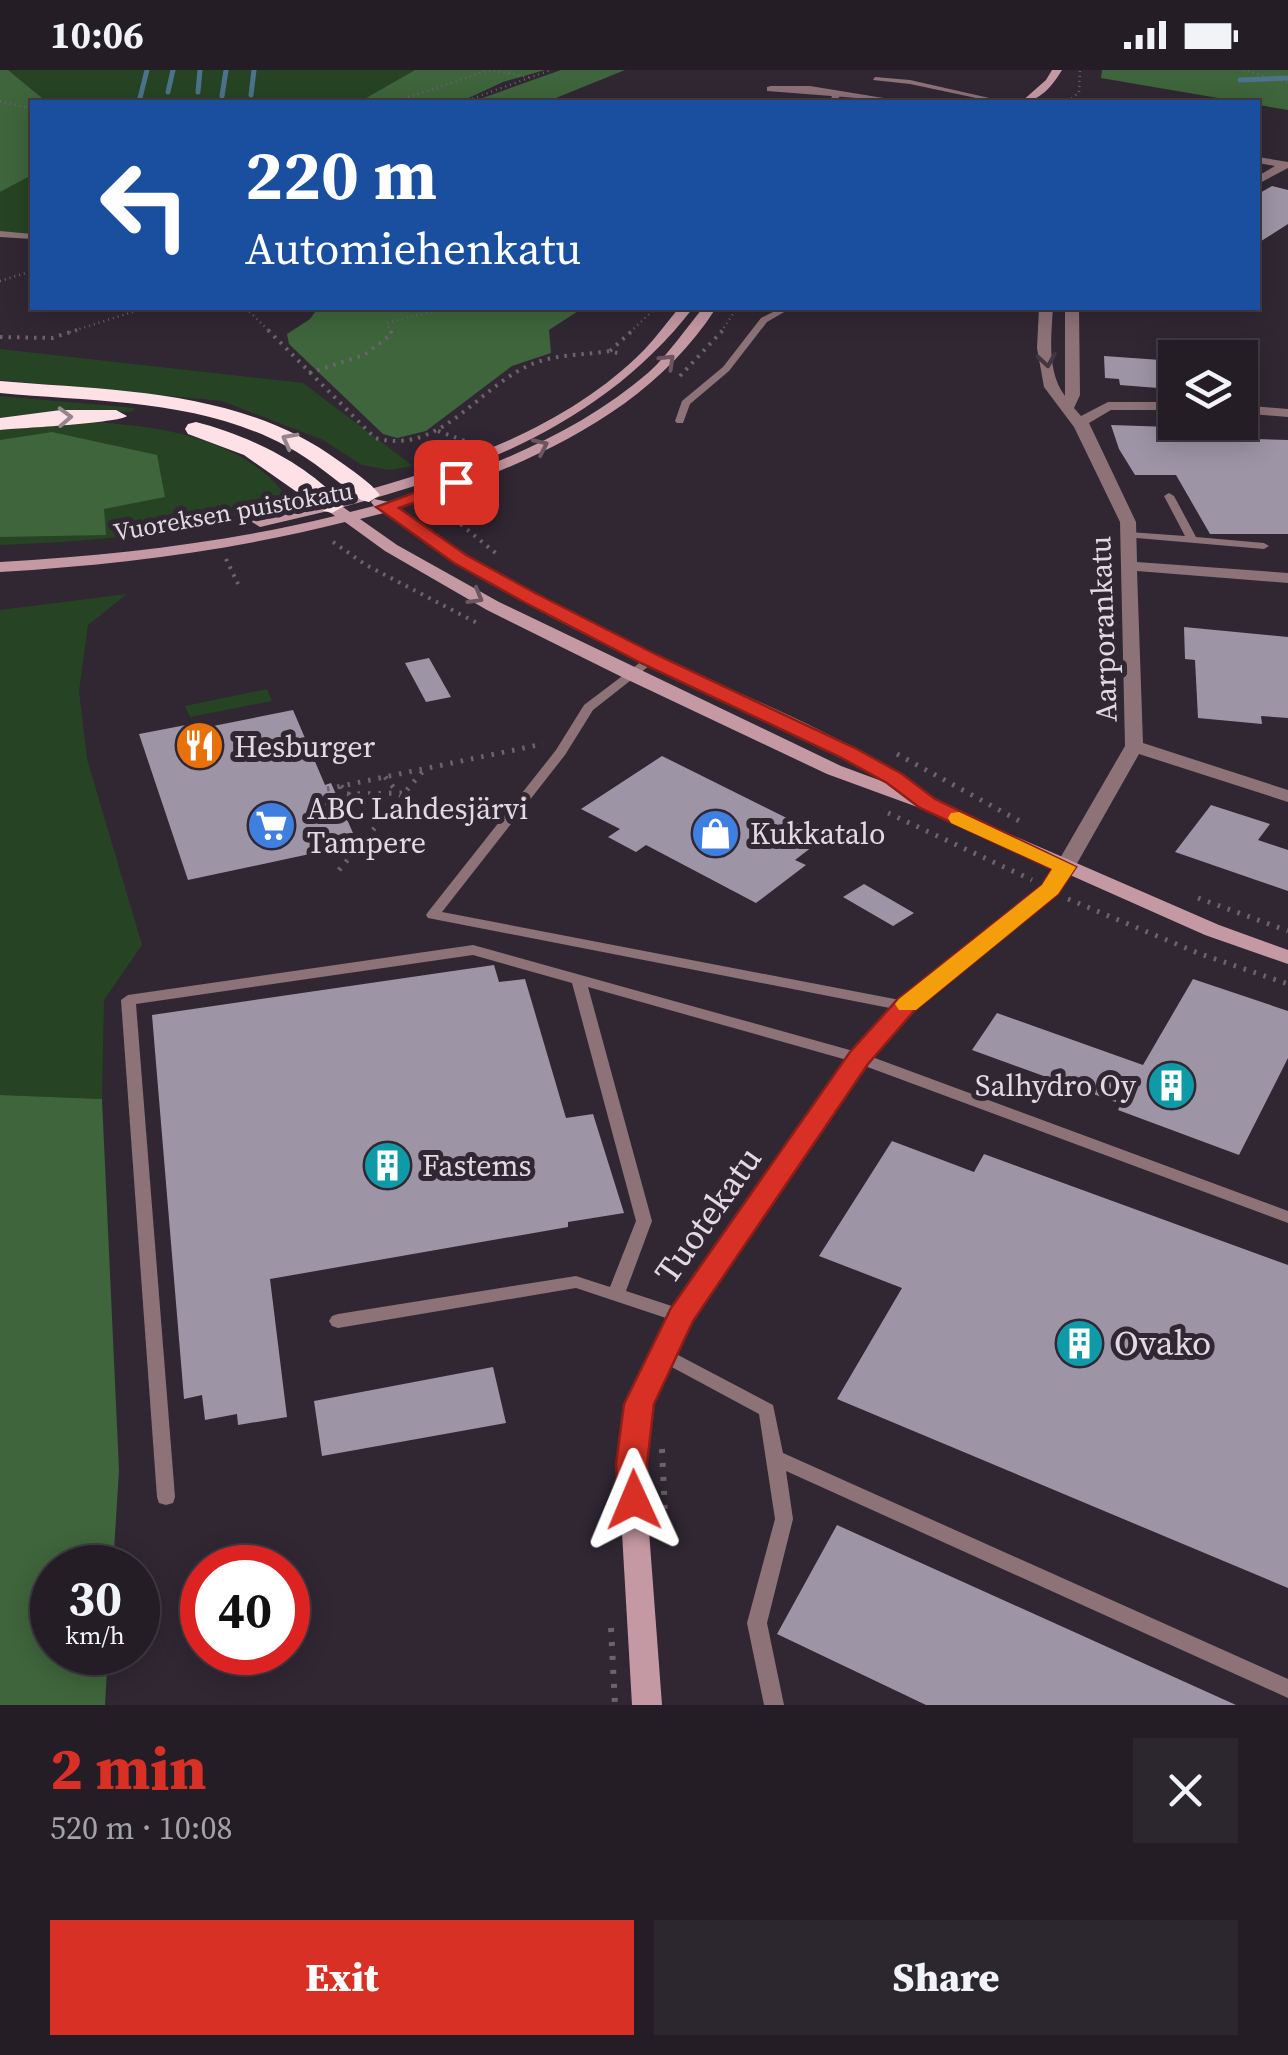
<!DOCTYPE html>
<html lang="en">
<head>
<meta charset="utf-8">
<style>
	:root { --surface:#241d26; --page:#2c262e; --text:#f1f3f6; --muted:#a3a2a7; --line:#413b43; --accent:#d93025 }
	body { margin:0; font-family:"Source Serif 4",serif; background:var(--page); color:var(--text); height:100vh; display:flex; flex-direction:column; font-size:38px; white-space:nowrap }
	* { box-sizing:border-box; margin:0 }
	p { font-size:32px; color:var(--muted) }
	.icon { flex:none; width:55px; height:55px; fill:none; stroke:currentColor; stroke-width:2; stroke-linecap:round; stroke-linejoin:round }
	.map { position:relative; height:1635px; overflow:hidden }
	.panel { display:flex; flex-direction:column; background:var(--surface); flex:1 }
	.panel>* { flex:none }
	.guide { position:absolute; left:30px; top:30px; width:1230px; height:210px; border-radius:0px; box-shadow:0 5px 25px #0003,0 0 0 2px var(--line); background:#1a4fa0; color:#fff; overflow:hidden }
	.fabs { position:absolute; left:1158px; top:270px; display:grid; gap:20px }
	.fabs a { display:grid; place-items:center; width:100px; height:100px; border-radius:0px; background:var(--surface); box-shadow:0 5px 25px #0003,0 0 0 2px var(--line); font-size:50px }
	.speed { position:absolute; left:30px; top:1475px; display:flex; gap:20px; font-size:50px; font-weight:700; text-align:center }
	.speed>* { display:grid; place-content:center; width:130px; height:130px; border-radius:50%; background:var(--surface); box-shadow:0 5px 25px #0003,0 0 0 2px var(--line); line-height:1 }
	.speed small { font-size:25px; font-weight:400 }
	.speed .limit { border:15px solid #d22; background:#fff; color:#111 }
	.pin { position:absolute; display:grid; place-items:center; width:85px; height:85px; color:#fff; margin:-42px; border-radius:20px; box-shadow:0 5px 15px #0006 }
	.me { position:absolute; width:110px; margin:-55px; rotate:359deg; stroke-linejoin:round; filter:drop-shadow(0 0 8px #0008) }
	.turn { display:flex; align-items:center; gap:35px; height:210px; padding:0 50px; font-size:45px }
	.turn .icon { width:130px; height:130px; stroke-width:2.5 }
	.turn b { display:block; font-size:70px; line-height:85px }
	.round { display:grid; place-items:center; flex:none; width:105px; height:105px; border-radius:0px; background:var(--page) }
	.overview { display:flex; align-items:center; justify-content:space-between; height:170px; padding:0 50px }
	h1 { font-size:60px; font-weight:800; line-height:75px; color:var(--accent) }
	.primary-button { display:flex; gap:20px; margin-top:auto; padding:20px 50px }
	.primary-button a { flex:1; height:115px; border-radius:0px; background:var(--accent); color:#fff; font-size:40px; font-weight:800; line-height:115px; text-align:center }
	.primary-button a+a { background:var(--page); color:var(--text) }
	.status { display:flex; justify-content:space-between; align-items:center; height:70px; padding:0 50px; background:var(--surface); direction:ltr }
	.status svg { height:28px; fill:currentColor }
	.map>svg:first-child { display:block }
	.green { fill:#264423 }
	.forest { fill:#3f653c }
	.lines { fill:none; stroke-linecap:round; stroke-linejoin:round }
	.stream { stroke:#4c738c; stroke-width:5 }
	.building { fill:#9d95a5 }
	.path-far3 { stroke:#6b636e; stroke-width:2.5; stroke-dasharray:1 4; stroke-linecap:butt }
	.path-far2 { stroke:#6b636e; stroke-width:4; stroke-dasharray:2.5 6; stroke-linecap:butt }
	.path-far1 { stroke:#6b636e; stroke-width:5; stroke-dasharray:2.5 8; stroke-linecap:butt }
	.path { stroke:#6b636e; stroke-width:6; stroke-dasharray:4 10; stroke-linecap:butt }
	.lane { fill:#8d7277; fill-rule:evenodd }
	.street { fill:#8d7277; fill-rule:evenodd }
	.secondary { fill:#c599a3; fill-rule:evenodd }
	.highway { fill:#fde1e7; fill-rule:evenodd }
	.oneway { stroke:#433641 }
	.oneway2 { stroke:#6c5560 }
	.oneway3 { stroke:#96848d }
	.route { fill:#d93025; stroke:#8d1f18; stroke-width:2.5 }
	.slow { fill:#f59e0b }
	.labels { text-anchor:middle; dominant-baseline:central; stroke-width:10; stroke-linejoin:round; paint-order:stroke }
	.far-street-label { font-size:25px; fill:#e0dae2; stroke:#302733 }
	.street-label { font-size:30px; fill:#e0dae2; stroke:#302733 }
	.poi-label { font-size:30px; fill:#e0dae2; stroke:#302733; text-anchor:start }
	.near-street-label { font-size:35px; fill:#e0dae2; stroke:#302733 }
	.near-poi-label { font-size:35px; fill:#e0dae2; stroke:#302733; text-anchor:start }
</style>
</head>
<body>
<div class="status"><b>10:06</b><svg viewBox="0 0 49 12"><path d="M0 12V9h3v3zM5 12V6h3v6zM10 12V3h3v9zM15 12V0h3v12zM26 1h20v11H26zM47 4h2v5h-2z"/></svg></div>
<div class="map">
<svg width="1288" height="1635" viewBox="0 0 1288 1635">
	<rect width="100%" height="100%" fill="#302733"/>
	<path class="green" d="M8,0H415L359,32H47Z
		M32,105V165L0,162V122Z
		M0,279L303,313L413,396L389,400L362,395L323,370L222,331L0,310Z
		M0,326L135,338L131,342L76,340L0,348Z
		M64,351C138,353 235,361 284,423C230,465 70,472 0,475V360Z
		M127,524L88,555L79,621L87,689L142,875L104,930L102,1029L0,1025V540Z
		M267,619L272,631L190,647L185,636Z"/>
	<path class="forest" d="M0,0H8L47,32H32V105L0,122Z
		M415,0H545L503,12L460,32H359Z
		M561,0H625L546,32H471Z
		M1102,0H1288V40L1101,8Z
		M318,238H583L549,260L551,283L512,296L426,361L397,368L383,364L289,274L287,264L310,249Z
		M52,362L157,385L165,427L104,439L106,465L0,467V370Z
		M0,1025L102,1029L119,1400L113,1497L52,1498V1582L108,1583L105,1635H0Z"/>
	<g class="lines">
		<path class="stream" d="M1240,10L1288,8
			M168,22L173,0
			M198,22L200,0
			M251,25L254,0
			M222,26L226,0
			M139,32L147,0"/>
	</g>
	<path class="building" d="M1272,116L1288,120V154L1258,173V124Z
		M1104,286L1175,291V313L1157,312L1158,318L1120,315L1119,309L1105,308Z
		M1111,355L1170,357L1173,367L1288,370V464H1210L1176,405H1135L1119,379Z
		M1184,557L1288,567V648L1261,646L1262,654L1198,648L1195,590L1185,589Z
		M429,588L451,627L426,632L405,593Z
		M293,640L325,715L331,713L353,763L314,772L319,782L188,810L139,664L186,655L188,661Z
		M662,686L825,767L795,790L806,795L756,833L646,775L636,782L608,767L620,759L581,739Z
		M1211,735L1270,754L1258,770L1288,780V821L1175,782Z
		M864,814L914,843L893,856L843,827Z
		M494,895L499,912L525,909L566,1048L593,1044L624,1143L568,1152V1157L270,1209L287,1347L238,1355L237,1344L205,1350L202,1325L184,1329L152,945Z
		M1193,909L1288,941V988L1239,1085L1118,1040L1121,1034L972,980L997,943L1143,995Z
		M892,1071L974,1102L984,1084L1288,1195V1518L837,1329L902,1218L819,1186Z
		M493,1297L506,1353L322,1386L314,1331Z
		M837,1455L1236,1635H926L777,1564Z"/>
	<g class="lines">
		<path class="path-far3" d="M1243,0L1288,13
			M0,31L32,39
			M394,32L490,0L529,7
			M463,32L551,0
			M1068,32L1079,22L1080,0
			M0,211L32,201
			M246,238L270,262
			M70,262L145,238
			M391,262L387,253L447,238
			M630,262L656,238
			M721,262L737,238"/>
		<path class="path-far2" d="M268,260L375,368C441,386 477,317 532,294C556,284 585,285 610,281L621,284
			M0,267L52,268L77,260
			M610,281L633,260
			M309,303L364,285L392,264L390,260
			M680,306L723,260
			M438,361L468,372
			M441,438L498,485
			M333,472L366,495L479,554
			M226,489L238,514"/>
		<path class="path-far1" d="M897,684L1023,753
			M385,707L398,723
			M341,716L376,754
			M327,719L543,674
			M347,724L403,723
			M888,743L1032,810
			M339,800L423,701
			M1198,828L1288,861
			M1068,829L1198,883L1288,914"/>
		<path class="path" d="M662,1379L666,1467
			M611,1558L615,1635"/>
		<path class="lane" d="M875,7L910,10L1007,32H995L910,14L873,10Z
			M837,21L841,23L837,32H830L833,23Z
			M0,161L32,164V169L0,167Z
			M781,238H791L767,252L729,301L690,334L683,353H677L675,351L682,331L723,297L761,248Z
			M1169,423L1174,426L1196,467L1264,473L1269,476L1264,479L1125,467L1124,465L1129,462L1185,466L1164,426Z
			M650,585L654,586L656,589L654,592L593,640L565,685L442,842L905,931L912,936L910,939L905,941L428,848L426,845L428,842L556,680L584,635Z
			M473,875L864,984L1288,1141V1153L854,992L588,917L652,1151L626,1221L687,1241L690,1246L687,1251L681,1253L576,1218L338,1258L332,1256L329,1251L332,1246L338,1244L576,1206L610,1217L636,1151L572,913L473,885L136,934L175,1427L173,1433L166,1435L159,1433L157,1427L121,930L128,925Z
			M661,1276L773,1335L783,1383L1288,1609V1628L786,1401L793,1449L767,1553L784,1635H764L747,1553L775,1449L759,1344L655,1288L652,1283L655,1278Z"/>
		<path class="street" d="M771,16H810L908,32L767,21V17Z
			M1258,87L1288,92V98L1258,114V106L1275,96L1258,93Z
			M1039,238H1053C1051,267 1047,303 1065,326V238H1079L1080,325L1074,338L1081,346L1108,332H1175V340H1111L1089,353L1136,452L1137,492L1288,503V513L1137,501L1143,673L1288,720V732L1139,684L1075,797L1065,803L1055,797L1125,676L1120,452L1074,357L1044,317L1037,278Z
			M1240,335L1288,339V347L1240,343Z"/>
		<path class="secondary" d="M1052,0H1062C1053,15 1040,32 1021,32L1046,10Z
			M679,238H693C605,352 478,401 343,437L350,442L374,436L371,432L374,429L389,432C481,400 574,367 649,302C669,284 686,258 703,238H716C645,349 519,397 398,439C481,498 570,547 663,589C751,629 841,664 921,719L922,726L1219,855L1288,880V894L1205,865L1070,805L1057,823L913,941L867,993L691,1252L664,1304L652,1334L644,1394L662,1635H632L618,1394L626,1334L638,1304L672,1239L851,983L897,931L1043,815L1055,798L920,738L827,704L624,608L487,540L385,481L345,452C231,481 117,495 0,502V492C113,485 225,473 335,446L328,441L260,457L252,452L254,449C387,416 546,380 645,279C657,266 668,251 679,238ZM384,443C466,503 556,552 648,595C729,632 814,662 887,713L841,696L499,532L397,475L360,449Z"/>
		<path class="highway" d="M0,311C116,321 241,319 339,391C353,401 370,412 380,425L369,432L361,430C337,411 313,390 286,376C199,329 96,332 0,323Z
			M61,340H116L127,346C119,353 21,358 0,360V348Z
			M196,352C247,365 309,394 344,436L332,443L324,441L244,385L188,364L185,359L188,354Z"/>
	</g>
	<defs><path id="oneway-chevron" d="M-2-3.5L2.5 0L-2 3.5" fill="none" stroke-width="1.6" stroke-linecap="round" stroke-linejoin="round" transform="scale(2.5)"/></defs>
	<use class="oneway" href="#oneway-chevron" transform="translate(1047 290) rotate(81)"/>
	<g class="oneway2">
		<use href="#oneway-chevron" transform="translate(668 291) rotate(-44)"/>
		<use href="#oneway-chevron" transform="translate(541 376) rotate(-25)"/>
		<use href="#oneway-chevron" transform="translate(476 527) rotate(30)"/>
	</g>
	<g class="oneway3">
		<use href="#oneway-chevron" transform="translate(65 347) rotate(-2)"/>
		<use href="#oneway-chevron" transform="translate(289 370) rotate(-152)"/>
	</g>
	<path class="route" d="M456,407L465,412L462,416L399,438L466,485L537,524L657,585L855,678L902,704L935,729L1076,797L1058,824L914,941L868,994L693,1251L654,1334L647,1394L649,1430L645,1439L634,1443L622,1439L618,1430L616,1394L624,1334L671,1238L850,982L897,930L1042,815L1052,799L920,738L887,713L840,687L643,594L524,532L454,493L376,437Z"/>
	<path class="slow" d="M959,742L1076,797L1058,824L916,940H899L895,934L899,929L1042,815L1052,799L951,753L948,748L951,743Z"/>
	<defs>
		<symbol id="restaurant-disc" viewBox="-11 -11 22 22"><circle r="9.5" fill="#e8710a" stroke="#302733"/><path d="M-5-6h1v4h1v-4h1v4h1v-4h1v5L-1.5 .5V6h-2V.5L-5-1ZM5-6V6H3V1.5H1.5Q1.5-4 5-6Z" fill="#fff"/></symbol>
		<symbol id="supermarket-disc" viewBox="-11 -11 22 22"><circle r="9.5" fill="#3f7fe0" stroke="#302733"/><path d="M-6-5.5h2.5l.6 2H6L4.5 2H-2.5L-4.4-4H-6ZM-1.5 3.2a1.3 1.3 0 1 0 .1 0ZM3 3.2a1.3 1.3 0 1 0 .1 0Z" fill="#fff"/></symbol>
		<symbol id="shop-disc" viewBox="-11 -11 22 22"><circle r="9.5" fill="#3f7fe0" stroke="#302733"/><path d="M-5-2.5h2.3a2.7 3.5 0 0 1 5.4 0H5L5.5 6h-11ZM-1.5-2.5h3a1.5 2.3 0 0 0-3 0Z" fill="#fff"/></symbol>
		<symbol id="building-disc" viewBox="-11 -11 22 22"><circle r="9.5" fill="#0f9aa8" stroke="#302733"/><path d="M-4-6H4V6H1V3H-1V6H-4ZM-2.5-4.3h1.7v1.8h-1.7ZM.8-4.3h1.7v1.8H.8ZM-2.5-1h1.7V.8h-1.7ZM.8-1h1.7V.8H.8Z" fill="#fff"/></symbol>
	</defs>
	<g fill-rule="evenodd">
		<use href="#restaurant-disc" x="172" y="648" width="55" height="55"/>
		<use href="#supermarket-disc" x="244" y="728" width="55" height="55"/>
		<use href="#shop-disc" x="688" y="736" width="55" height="55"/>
		<use href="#building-disc" x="1144" y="988" width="55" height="55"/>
		<use href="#building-disc" x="360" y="1068" width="55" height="55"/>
		<use href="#building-disc" x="1052" y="1246" width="55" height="55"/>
	</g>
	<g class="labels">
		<g class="far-street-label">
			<text transform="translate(233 441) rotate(-10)">Vuoreksen puistokatu</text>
		</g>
		<g class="street-label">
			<text transform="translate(1103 559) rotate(-92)">Aarporankatu</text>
		</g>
		<g class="poi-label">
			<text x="234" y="676">Hesburger</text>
			<text x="307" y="738">ABC Lahdesjärvi<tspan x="307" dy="34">Tampere</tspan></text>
			<text x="750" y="763">Kukkatalo</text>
			<text x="1136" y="1015" text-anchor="end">Salhydro Oy</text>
			<text x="422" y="1095">Fastems</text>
		</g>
		<g class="near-street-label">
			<text transform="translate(708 1145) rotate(-55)">Tuotekatu</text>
		</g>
		<g class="near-poi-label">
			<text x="1114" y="1273">Ovako</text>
		</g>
	</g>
</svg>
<div class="fabs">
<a><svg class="icon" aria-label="layers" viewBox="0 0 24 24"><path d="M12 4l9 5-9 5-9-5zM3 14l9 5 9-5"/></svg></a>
</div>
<div class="speed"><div>30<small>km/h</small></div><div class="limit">40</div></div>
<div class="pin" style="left:456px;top:412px;background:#d93025"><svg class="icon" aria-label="arrive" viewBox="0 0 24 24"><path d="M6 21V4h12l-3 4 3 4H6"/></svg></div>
<svg class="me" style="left:634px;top:1430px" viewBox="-20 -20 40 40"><path d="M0-17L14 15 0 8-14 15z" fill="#d93025" stroke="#fff" stroke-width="4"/></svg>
<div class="guide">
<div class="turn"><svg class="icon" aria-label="left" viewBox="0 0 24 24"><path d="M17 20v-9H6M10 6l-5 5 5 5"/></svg><div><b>220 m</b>Automiehenkatu</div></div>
</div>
</div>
<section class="panel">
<div class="overview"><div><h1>2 min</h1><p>520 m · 10:08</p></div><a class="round"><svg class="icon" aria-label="close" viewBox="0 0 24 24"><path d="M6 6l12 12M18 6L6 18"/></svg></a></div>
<div class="primary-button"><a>Exit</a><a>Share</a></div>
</section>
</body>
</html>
